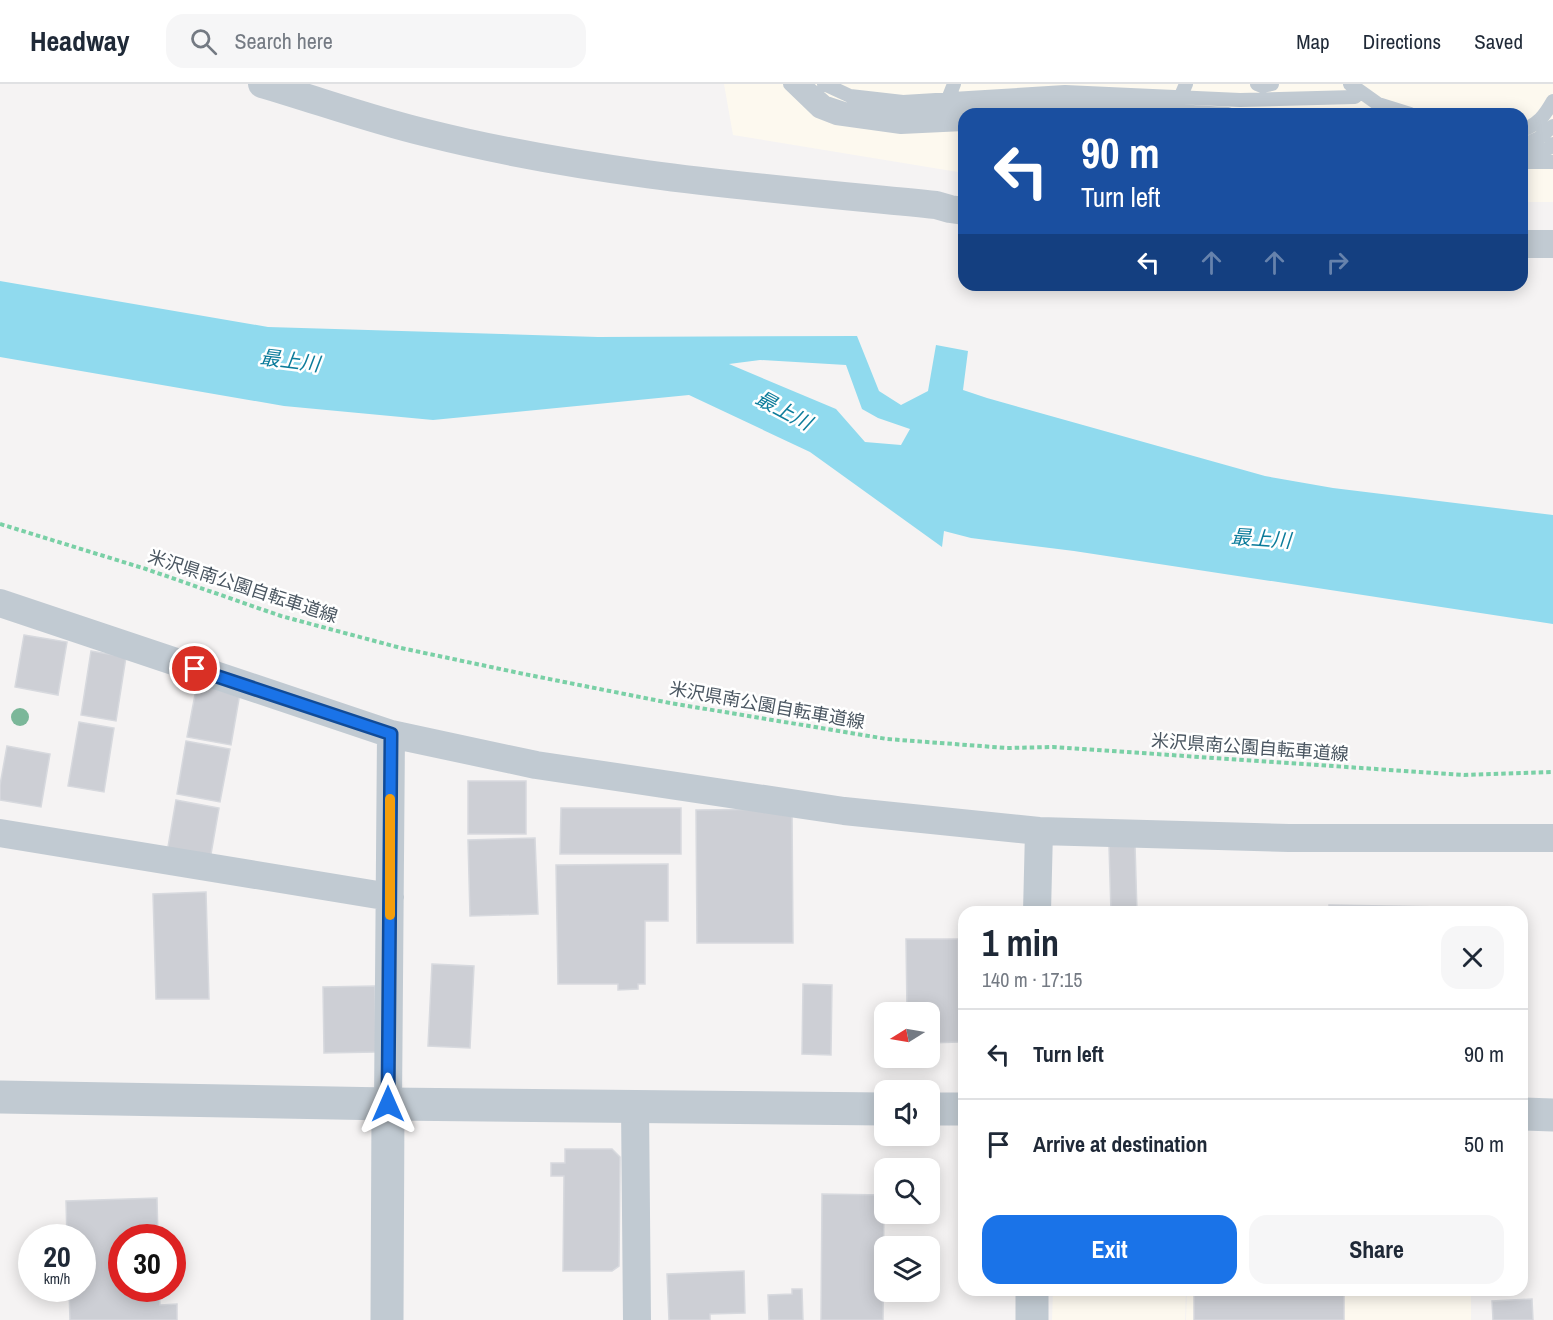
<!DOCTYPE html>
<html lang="en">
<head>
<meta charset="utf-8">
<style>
	:root { --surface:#fff; --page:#f6f6f7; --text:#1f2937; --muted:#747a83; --line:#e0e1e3; --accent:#1a73e8 }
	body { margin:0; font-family:"Archivo Narrow","Noto Sans JP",sans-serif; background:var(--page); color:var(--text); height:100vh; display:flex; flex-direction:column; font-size:22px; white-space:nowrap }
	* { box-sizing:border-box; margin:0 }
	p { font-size:20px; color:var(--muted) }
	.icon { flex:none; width:33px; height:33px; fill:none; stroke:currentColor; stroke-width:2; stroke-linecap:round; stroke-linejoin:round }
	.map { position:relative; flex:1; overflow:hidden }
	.side { position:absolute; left:958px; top:822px; width:570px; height:390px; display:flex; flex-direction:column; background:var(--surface); border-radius:18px; box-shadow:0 3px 15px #0003 }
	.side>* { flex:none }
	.banner { position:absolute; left:958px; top:24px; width:570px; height:183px; border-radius:18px; box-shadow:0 3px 15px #0003; background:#1a4fa0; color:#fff; overflow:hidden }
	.needle { width:39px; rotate:259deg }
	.buttons { position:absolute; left:874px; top:918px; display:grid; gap:12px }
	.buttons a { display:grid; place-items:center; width:66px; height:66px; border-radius:12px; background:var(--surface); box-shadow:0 3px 15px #0003; font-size:30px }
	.speed { position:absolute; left:18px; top:1140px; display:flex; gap:12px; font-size:30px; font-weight:700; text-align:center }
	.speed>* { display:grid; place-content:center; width:78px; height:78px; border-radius:50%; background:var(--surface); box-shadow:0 3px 15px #0003; line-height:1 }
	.speed small { font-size:15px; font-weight:400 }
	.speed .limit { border:9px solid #d22; background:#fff; color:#111 }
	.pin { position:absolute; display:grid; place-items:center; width:51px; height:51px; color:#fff; margin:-26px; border:3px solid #fff; border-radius:50%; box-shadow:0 2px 6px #0007 }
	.me { position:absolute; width:66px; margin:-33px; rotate:0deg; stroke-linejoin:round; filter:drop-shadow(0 0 4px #0008) }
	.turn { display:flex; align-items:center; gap:21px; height:126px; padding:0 24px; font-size:27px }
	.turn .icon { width:78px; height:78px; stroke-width:2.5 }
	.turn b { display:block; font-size:42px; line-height:51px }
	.lanes { display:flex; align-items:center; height:57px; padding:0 24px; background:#0003; justify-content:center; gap:30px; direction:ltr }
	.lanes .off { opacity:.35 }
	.round { display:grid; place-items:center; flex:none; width:63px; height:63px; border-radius:18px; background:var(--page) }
	.summary { display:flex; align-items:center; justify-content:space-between; height:102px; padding:0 24px }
	h1 { font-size:36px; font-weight:700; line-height:45px }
	.primary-button { display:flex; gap:12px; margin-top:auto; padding:12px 24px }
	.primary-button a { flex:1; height:69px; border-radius:18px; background:var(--accent); color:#fff; font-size:24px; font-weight:700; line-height:69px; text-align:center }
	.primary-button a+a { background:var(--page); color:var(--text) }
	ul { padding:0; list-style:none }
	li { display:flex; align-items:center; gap:18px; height:90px; padding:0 24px; border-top:2px solid var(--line) }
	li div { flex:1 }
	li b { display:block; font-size:22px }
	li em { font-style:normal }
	header { display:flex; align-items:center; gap:36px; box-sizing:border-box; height:84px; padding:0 30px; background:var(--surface); border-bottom:2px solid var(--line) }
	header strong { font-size:28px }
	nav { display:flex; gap:33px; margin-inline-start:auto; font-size:21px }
	.search { width:420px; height:54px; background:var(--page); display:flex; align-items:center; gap:15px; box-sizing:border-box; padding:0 21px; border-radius:18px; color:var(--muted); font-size:22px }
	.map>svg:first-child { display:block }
	.commercial { fill:#fdf9ef }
	.water { fill:#90daee; fill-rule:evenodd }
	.building { fill:#cdcfd5; stroke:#d7d9de; stroke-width:1.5 }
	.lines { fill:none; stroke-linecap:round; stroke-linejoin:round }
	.path { stroke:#7ad0a6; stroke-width:4; stroke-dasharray:4.5 3; stroke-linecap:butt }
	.service { stroke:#c1cad2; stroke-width:14 }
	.minor { stroke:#c1cad2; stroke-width:28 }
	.tertiary { stroke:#c1cad2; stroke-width:33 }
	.tree { fill:#7bb799 }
	.route-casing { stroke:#114b97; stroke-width:15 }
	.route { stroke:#1a73e8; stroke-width:10 }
	.slow { stroke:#f59e0b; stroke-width:10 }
	.labels { text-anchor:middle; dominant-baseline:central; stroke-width:5; stroke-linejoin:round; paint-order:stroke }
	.street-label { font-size:18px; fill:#4a5661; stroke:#fff }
	.water-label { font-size:20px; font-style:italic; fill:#0c7c9b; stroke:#fff }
</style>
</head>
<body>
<header>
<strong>Headway</strong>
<div class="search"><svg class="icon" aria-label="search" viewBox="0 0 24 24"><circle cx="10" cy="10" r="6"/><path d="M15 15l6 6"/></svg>Search here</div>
<nav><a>Map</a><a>Directions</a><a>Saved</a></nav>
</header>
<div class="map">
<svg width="1553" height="1236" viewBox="0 0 1553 1236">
	<rect width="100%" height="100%" fill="#f5f3f3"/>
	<path class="commercial" d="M724,0H1553V118H1523L1522,30H964V89L733,51Z
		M1053,1206H1186L1185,1236H1052Z
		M1187,1206H1471V1236H1186Z"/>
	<path class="water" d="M0,197L268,243L598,253L857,252L879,307L901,321L928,307L936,261L968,267L963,306L987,314L1265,392L1333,404L1553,431V540L1074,467L971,454L944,447L942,463L810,368L689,311L433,336L284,322L0,273ZM760,276L846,281L862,325L878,334L910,345L901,361L865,358L836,325L729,280Z"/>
	<path class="building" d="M24,551L67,558L58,611L15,603Z
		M91,567L126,573L116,637L81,631Z
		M197,600L240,609L231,661L187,653Z
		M79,638L114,644L104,708L68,702Z
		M186,657L230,665L220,718L177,710Z
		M7,662L50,670L41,723L0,716V701Z
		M468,697H526V750H468Z
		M176,716L219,724L210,776L167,769Z
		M561,724H681V770H560Z
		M792,725L793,859H697L696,726Z
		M535,754L538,830L470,832L468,756Z
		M1135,761L1137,828H1111L1109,762Z
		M668,780V837H645V900H638V905L618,906V900H558L556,781Z
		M206,808L209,915H156L153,810Z
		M1329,821L1444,823V828H1329Z
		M906,855H958L959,958L930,959V928H907Z
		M432,880L474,882L470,964L428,962Z
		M803,900L832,901L831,971L802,970Z
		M375,902L376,968L324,969L323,903Z
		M565,1065H612L620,1073L619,1182L612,1187H563L564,1092H551V1079H565Z
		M822,1110L884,1111L883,1236H821Z
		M157,1114L158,1154H122V1204H159L160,1221L177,1220V1236H70L69,1204H82V1154H67L66,1117Z
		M744,1187L745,1229L710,1230V1236H669L667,1190Z
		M792,1205H802L803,1236H769L768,1211L792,1210Z
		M1194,1206H1344V1236H1194Z
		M1532,1215L1533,1236H1493L1492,1217Z"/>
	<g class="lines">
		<path class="path" d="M0,440L146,485L281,532L401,564L524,590L670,619L887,655L1007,664L1053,663L1464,691L1553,688"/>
		<path class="service" d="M790,0L818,27L836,34L901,43L964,40
			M804,0L826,19L844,25L903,32L1069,21L1228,30
			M824,0L850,12L903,18L1065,8L1240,16L1355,13
			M1257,0L1262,2L1272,0
			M1350,0L1378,20L1410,30
			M1180,14L1186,0
			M948,15L954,0
			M1522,46C1538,41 1545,31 1553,17
			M1522,62L1539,54L1553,42
			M1522,75L1549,64L1553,60
			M1522,78H1553"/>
		<path class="minor" d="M262,0C317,16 372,36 427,49C594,91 766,104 936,121L950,125L964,127
			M1522,160H1553
			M0,519L391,650L536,681L844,727L1039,747L1289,754H1553
			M0,749L390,813
			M1037,828L1039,747
			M388,1020L391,650
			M635,1022L637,1236"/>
		<path class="tertiary" d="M0,1013L388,1020L885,1025
			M930,1025H964
			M1522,1030L1553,1031
			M387,1236L388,1020
			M1032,1236V1206"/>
	</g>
	<circle class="tree" cx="20" cy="633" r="9"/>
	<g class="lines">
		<defs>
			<path id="route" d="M195,585L391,650L388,1020"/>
		</defs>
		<use href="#route" class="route-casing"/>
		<use href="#route" class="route"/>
		<path class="slow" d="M390,831V715"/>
	</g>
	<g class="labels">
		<g class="street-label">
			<text transform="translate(243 502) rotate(18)">米沢県南公園自転車道線</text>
			<text transform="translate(767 621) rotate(10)">米沢県南公園自転車道線</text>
			<text transform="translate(1250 663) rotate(4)">米沢県南公園自転車道線</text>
		</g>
		<g class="water-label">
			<text transform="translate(290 276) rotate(7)">最上川</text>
			<text transform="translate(784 326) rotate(28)">最上川</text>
			<text transform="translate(1261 454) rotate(4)">最上川</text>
		</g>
	</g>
</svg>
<div class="buttons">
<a><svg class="needle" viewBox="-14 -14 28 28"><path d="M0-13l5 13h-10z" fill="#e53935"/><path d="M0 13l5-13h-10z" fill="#747a83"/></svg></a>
<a><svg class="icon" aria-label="sound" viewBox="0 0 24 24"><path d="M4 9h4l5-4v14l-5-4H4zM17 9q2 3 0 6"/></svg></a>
<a><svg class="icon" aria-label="search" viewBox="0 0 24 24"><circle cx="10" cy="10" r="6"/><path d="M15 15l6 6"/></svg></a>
<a><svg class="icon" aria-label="layers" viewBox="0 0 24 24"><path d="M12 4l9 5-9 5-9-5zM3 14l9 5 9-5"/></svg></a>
</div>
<div class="speed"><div>20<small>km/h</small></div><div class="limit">30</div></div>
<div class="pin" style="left:195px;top:585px;background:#d93025"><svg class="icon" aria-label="arrive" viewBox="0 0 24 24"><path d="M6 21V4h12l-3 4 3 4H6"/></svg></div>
<svg class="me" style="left:388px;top:1020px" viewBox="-20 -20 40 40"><path d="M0-17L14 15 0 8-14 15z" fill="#1a73e8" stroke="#fff" stroke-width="4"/></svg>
<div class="banner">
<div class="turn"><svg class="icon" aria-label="left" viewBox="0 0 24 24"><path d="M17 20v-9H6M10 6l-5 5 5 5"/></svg><div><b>90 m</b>Turn left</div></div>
<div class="lanes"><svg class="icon" aria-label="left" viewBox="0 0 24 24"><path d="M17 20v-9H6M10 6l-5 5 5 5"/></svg><svg class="icon off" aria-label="ahead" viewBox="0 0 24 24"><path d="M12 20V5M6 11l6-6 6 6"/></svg><svg class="icon off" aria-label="ahead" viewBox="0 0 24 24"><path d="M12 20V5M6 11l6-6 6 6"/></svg><svg class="icon off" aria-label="right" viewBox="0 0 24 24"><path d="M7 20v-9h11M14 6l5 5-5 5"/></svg></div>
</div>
<section class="side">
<div class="summary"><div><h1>1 min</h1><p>140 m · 17:15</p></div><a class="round"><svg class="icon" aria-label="close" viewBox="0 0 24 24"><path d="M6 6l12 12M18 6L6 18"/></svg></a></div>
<ul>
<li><svg class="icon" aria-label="left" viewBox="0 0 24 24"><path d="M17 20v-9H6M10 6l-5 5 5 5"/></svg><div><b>Turn left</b></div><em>90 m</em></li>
<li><svg class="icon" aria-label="arrive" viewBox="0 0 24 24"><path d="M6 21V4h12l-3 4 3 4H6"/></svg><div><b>Arrive at destination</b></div><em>50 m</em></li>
</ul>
<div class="primary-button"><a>Exit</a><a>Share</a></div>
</section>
</div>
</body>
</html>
